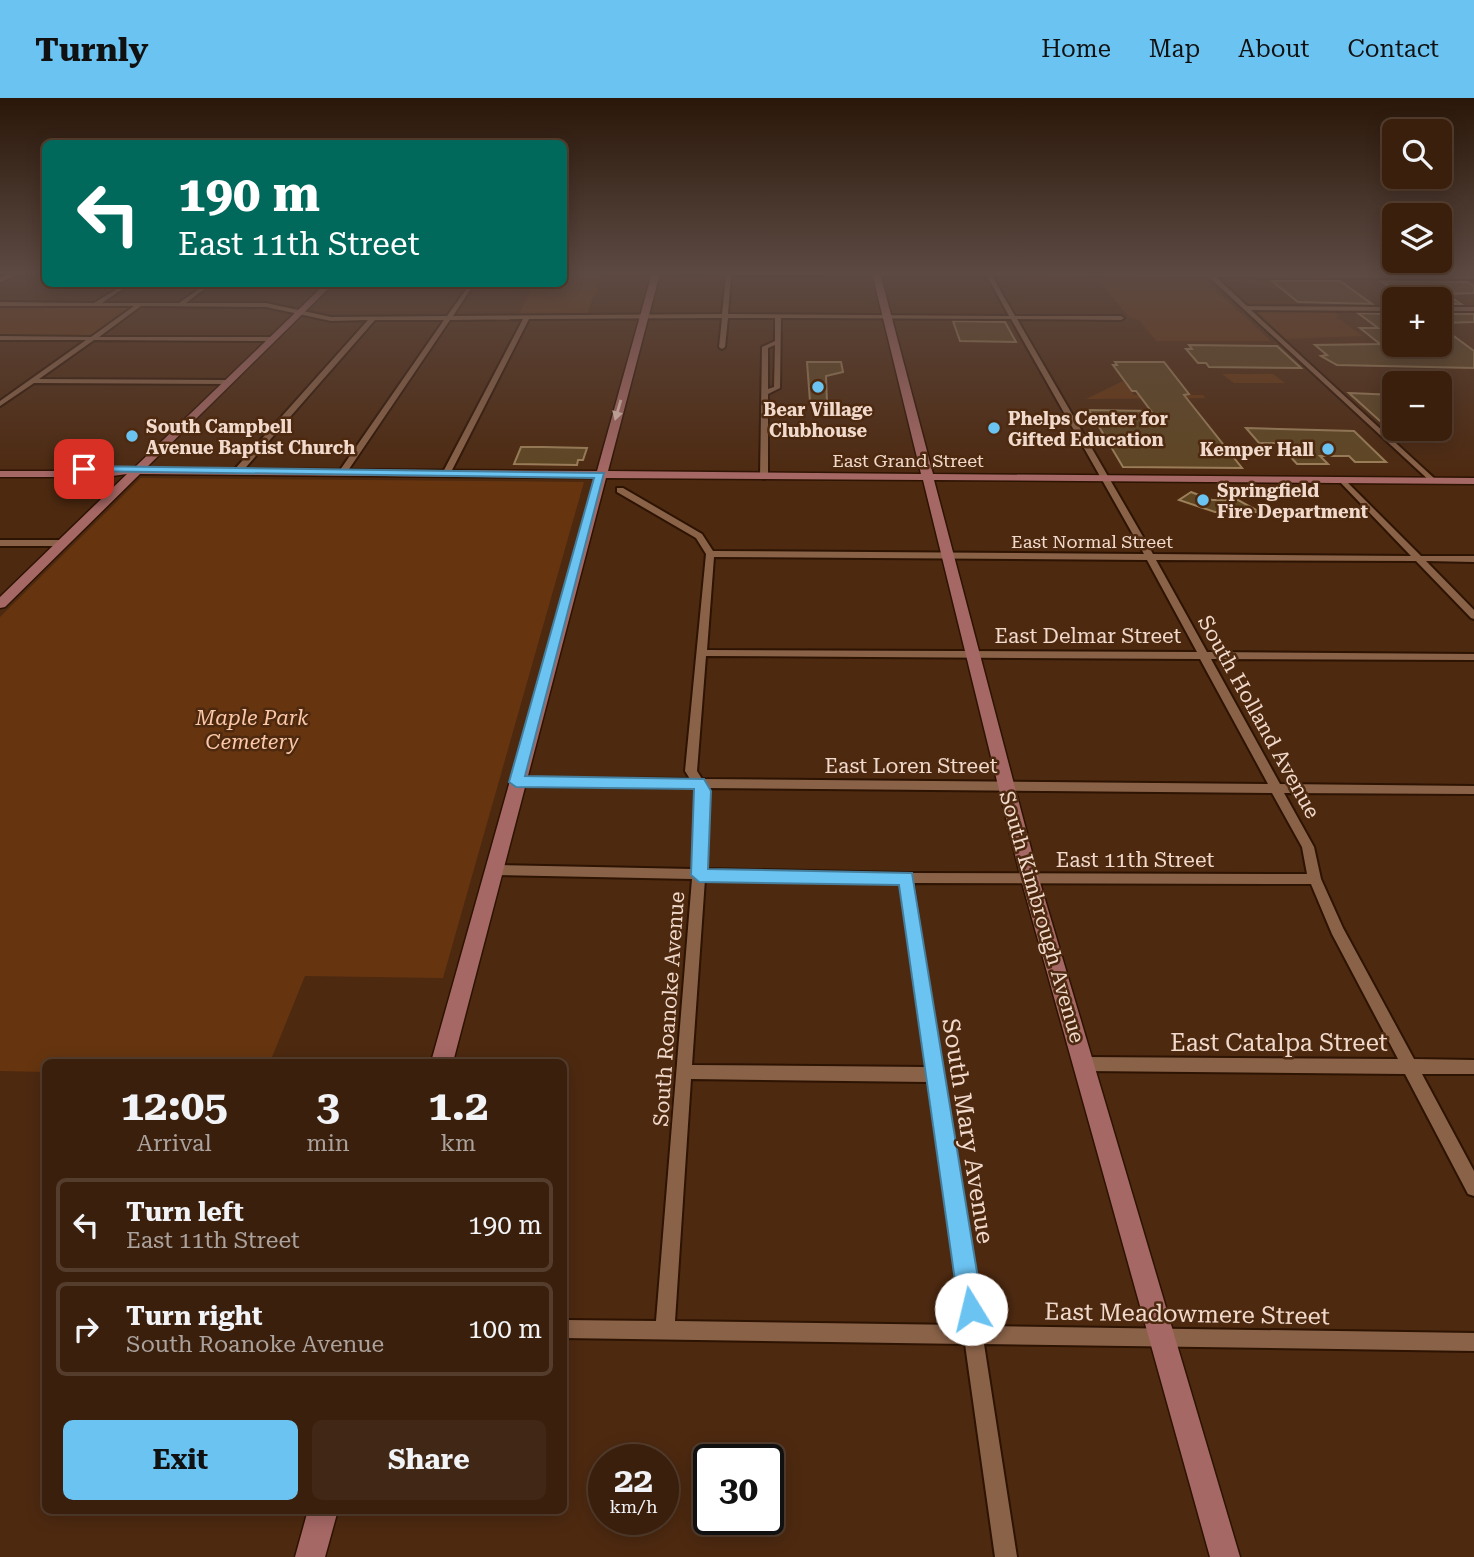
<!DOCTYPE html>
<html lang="en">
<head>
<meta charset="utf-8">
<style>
	:root { --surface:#3a1f0c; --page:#412715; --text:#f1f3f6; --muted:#aba29d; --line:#543d2d; --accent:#6bc3f2 }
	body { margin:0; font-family:"Roboto Serif",serif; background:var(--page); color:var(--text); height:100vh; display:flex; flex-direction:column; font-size:26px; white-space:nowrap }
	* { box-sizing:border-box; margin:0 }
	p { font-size:23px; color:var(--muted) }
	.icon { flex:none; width:38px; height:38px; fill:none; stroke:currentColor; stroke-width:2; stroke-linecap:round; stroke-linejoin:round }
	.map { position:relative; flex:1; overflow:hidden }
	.drawer { position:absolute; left:42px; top:961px; width:525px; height:455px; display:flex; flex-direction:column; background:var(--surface); border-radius:10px; box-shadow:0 4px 18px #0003,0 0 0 2px var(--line) }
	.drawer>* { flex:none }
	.guide { position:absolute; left:42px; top:42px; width:525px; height:147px; border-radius:10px; box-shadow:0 4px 18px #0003,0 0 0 2px var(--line); background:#00695c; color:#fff; overflow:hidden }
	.controls { position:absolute; left:1382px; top:21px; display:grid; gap:14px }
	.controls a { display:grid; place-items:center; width:70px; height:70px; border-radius:10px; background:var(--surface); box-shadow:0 4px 18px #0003,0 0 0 2px var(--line); font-size:35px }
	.speed { position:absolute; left:588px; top:1346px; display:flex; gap:14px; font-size:35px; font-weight:700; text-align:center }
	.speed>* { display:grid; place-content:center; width:91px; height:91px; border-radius:50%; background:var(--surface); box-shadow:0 4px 18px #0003,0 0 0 2px var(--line); line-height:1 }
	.speed small { font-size:18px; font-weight:400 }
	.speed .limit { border:4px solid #111; border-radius:10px; background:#fff; color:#111 }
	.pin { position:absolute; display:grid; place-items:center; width:60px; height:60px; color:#fff; margin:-30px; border-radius:14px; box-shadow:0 4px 10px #0006 }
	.me { position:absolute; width:77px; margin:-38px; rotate:351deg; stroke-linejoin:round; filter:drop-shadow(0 0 5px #0008) }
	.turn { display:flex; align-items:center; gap:24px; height:147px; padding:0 21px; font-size:32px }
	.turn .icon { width:91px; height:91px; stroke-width:2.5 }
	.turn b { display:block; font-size:49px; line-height:60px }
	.eta { display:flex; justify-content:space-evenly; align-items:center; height:119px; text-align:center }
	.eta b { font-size:42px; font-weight:700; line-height:49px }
	.action { display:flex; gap:14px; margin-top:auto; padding:14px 21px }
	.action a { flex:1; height:80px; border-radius:10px; background:var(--accent); color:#111; font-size:28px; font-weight:700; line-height:80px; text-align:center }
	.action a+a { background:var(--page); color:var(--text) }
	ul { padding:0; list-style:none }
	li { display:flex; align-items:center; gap:21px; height:94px; margin:0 14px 10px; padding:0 7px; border:4px solid var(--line); border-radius:10px }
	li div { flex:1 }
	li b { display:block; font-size:26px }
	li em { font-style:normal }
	header { display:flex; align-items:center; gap:42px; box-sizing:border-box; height:98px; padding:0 35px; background:var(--accent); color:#111 }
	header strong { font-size:33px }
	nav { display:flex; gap:38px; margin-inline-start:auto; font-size:24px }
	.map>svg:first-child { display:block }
	.green { fill:#663510 }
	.building { fill:#5f4623; stroke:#9d8059; stroke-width:2 }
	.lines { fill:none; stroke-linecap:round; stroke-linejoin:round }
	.minor-casing { stroke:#2d1302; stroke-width:4 }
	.secondary-casing { stroke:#2d1302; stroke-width:3 }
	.minor { fill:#8a6248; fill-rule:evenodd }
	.secondary { fill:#a66865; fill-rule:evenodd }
	.oneway { fill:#e2c3b7 }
	.route { fill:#6bc3f2; stroke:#467f9d; stroke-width:2 }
	.poi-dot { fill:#6bc3f2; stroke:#4d2910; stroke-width:2.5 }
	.labels { text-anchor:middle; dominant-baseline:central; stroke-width:5; stroke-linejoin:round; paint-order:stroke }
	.far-poi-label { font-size:18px; font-weight:bold; fill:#f1dacc; stroke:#4d2910; text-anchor:start }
	.far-street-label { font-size:18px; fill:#f1dacc; stroke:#4d2910 }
	.street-label { font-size:21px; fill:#f1dacc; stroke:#4d2910 }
	.park-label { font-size:21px; font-style:italic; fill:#fcc8a7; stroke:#4d2910 }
	.near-street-label { font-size:24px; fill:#f1dacc; stroke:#4d2910 }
</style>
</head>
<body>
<header>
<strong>Turnly</strong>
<nav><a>Home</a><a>Map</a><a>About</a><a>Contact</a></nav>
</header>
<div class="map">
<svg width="1474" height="1459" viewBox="0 0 1474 1459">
	<rect width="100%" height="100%" fill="#4d2910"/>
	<path class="green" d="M564,175H649L602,177L586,218H518L531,192L475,191L479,186H564Z
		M1225,180L1338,181L1350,187L1340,183H1273L1282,191L1222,182Z
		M1105,181H1196L1207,184L1271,243H1156L1140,223L1130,220L1100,184Z
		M3,207L132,208H133L89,238L0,240V209Z
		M1256,213L1334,214L1339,218L1336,219L1363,238L1286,241Z
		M1222,276H1273L1285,285H1234Z
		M1123,283L1134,297H1203L1205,300L1086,301Z
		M141,380L584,384L443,880L305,878L270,964H46L45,974L0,973V519Z"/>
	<path class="building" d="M1272,183H1340L1372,206L1298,204Z
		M1381,183L1467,184L1474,188V195L1446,196L1461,206H1440V201H1410Z
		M1358,215L1385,216L1395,223V247H1427L1440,256V228L1474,253V270L1337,267L1321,258L1327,257L1315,247L1380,246L1360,230H1378Z
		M1440,216H1474V224L1440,225Z
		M953,223L1005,224L1016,244L960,243Z
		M1189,247L1277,248L1301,270L1209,269L1206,265H1198L1186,251H1192Z
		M807,264H841L843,274L826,278L827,305L810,303Z
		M1115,264H1164L1189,296L1184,297L1242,370L1123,369L1089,312L1151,313L1136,293H1132L1113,267H1117Z
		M1349,295L1395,297V323H1380Z
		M1246,330L1354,333L1386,364H1355L1349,358H1320L1328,366H1297L1278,345H1259Z
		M521,349H543L587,350L583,362H578L577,367L514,366Z
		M1191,394L1212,402H1238L1260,414H1215L1179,402Z"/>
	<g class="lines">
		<defs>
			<path id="minor" d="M653,175H1211L1474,177V181L1216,179L1247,208L1395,209V213L1251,212L1435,381L1436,383L1432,385L1209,179L992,178L1015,218H1121L1124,220L1121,222L1017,221L1153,456L1411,458L1340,384V380H1343L1421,458H1474V464L1426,463L1474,512V521L1471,520L1416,463L1156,462L1207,554L1474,556V562L1211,561L1280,686L1474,688V696L1284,695L1314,749L1321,781L1343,830L1414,961L1474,962V976H1422L1474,1073V1098L1468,1096L1405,976L1084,973L1079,971L1076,966L1079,961L1084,959L1398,961L1332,836L1311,786L913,785L981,1228L1474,1235V1253L984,1246L1017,1459H995L965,1246L564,1240V1222L656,1223L692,781L493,777L488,776L487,772L488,768L493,767L693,771L697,693L695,690L516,688L510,684L516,680L690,681L685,673L706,456L696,440L617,394V390H623L702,436L713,453L1144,456L1011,221L781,220L780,290L768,296V379L764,381L760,379L762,249L775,243V220H728L725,249L722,251L719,249L722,220L529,221L450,376L446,378L442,376L523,221L450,222L345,377H339L338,375L444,222H375L240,376H237L233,374L234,372L368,222L331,223L266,209L141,208L99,239H271L274,241L271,243L94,242L39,281L227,282L230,284L227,286L34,285L0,308V303L86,242H0V238L91,239L134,208H0V204L94,205L125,186H130L102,205H179L206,186H211L186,205H266L331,219L447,218L470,186H474L453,218L722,216L726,177ZM731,177L987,178L1009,218L728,216ZM775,247L774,289L768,291V250ZM714,459L1147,462L1197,554L707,552ZM706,558L1200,561L1268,686L702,681L697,673ZM707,690L1272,695L1302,749L1307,776L906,775L706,771L709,693ZM705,781L900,785L926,969L692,967ZM691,981L928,984L963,1227L675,1223Z
				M1440,209H1474V213H1440Z
				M0,442H62L66,445L62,448H0Z"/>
			<path id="secondary" d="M9,175H19L0,185V180Z
				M652,175H660L608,373L921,376L872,175H880L933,376L1474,380V386L934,382L1039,781L1240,1459H1210L1021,781L923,382L606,380L453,964H431L595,380L140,376L5,509L0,510V499L127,376L105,379H0V373H105L134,370L325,186H333L146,370L597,373Z
				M308,1412H338L325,1459H295Z"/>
		</defs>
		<use href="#minor" class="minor-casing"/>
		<use href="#secondary" class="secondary-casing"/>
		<use href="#minor" class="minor"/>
		<use href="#secondary" class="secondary"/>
	</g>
	<defs><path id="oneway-solid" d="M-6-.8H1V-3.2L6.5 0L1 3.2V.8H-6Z" transform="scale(1.75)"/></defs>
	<use class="oneway" href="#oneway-solid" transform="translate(618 312) rotate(106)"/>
	<linearGradient id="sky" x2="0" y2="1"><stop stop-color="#2a1709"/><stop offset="0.46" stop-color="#5c4942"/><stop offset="1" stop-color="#5c4942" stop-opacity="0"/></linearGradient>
	<rect width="1474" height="379" fill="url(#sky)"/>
	<path class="route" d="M84,368L604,375L525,678L704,681L711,693L708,771L912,775L983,1211L980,1219L971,1223L963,1219L959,1211L899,787L699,784L691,777L694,691L516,689L509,684L594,380L81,373Z"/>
	<g class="poi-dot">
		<circle cx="818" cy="289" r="7"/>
		<circle cx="994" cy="330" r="7"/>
		<circle cx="132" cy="338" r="7"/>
		<circle cx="1328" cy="351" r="7"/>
		<circle cx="1203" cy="402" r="7"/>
	</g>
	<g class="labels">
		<g class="far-poi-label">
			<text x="818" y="311" text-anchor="middle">Bear Village<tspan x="818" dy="21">Clubhouse</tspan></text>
			<text x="1008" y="320">Phelps Center for<tspan x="1008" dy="21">Gifted Education</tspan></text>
			<text x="146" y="328">South Campbell<tspan x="146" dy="21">Avenue Baptist Church</tspan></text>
			<text x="1314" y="351" text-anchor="end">Kemper Hall</text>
			<text x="1217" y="392">Springfield<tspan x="1217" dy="21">Fire Department</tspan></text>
		</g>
		<g class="far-street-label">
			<text x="908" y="362">East Grand Street</text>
			<text x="1092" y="443">East Normal Street</text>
		</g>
		<g class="street-label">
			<text x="1088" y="538">East Delmar Street</text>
			<text transform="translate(1259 619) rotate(61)">South Holland Avenue</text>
			<text x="911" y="668">East Loren Street</text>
			<text x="1135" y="762">East 11th Street</text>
			<text transform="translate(1042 819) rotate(74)">South Kimbrough Avenue</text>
			<text transform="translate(669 911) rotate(-86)">South Roanoke Avenue</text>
		</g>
		<g class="park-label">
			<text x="252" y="620">Maple Park<tspan x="252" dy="24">Cemetery</tspan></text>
		</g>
		<g class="near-street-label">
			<text x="1279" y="945">East Catalpa Street</text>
			<text transform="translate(968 1033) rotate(81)">South Mary Avenue</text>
			<text transform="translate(1187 1216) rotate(1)">East Meadowmere Street</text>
		</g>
	</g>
</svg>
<div class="controls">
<a><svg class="icon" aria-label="search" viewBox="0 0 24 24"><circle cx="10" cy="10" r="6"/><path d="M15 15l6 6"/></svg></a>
<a><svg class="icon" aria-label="layers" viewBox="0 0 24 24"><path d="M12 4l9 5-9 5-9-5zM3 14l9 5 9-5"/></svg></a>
<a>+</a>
<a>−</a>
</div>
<div class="speed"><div>22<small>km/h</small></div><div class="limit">30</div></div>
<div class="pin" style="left:84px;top:371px;background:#d93025"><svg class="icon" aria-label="arrive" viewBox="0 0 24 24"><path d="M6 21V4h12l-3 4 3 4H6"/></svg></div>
<svg class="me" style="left:971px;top:1211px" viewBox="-20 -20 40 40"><circle r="19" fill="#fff"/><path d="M0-13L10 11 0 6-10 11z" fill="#6bc3f2"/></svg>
<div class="guide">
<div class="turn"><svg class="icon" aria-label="left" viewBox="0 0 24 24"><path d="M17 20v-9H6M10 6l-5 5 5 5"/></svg><div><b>190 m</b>East 11th Street</div></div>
</div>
<section class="drawer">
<div class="eta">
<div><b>12:05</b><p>Arrival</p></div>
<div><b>3</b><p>min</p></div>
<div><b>1.2</b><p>km</p></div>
</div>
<ul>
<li><svg class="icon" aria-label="left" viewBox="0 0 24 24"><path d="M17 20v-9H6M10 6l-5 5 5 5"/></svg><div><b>Turn left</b><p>East 11th Street</p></div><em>190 m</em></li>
<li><svg class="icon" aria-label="right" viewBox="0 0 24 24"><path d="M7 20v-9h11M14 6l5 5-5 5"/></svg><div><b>Turn right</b><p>South Roanoke Avenue</p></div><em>100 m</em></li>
</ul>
<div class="action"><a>Exit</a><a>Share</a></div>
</section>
</div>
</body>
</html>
